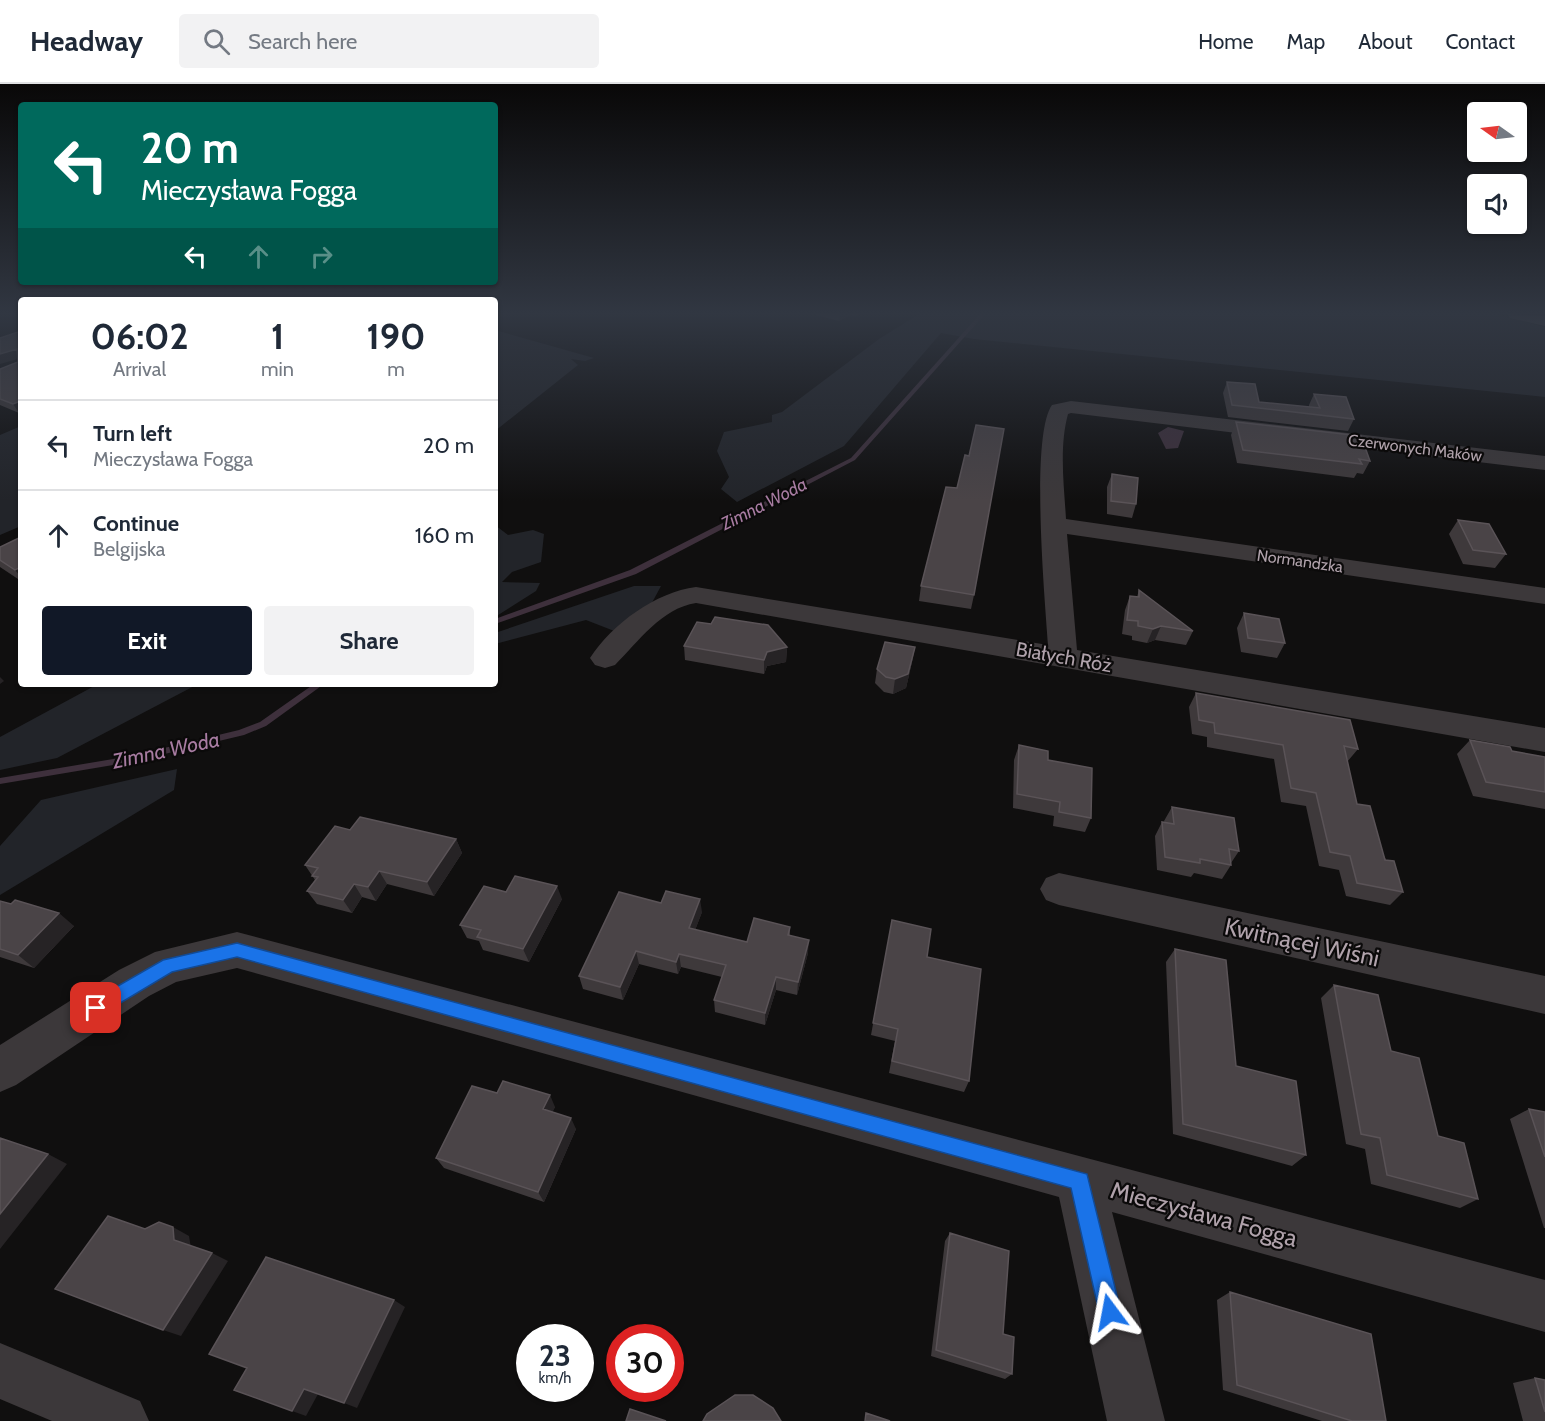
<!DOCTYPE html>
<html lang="en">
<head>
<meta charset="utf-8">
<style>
	:root { --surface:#fff; --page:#f2f2f3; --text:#1f2937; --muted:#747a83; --line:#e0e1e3; --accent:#111827 }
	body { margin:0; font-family:Cabin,sans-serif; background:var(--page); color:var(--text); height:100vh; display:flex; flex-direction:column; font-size:22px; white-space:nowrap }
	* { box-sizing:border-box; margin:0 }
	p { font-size:20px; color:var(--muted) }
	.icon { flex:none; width:33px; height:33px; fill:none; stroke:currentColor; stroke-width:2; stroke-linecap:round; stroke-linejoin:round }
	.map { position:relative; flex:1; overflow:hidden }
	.panel { position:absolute; left:18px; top:213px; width:480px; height:390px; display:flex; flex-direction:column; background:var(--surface); border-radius:6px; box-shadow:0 2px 4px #0004 }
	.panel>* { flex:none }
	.guide { position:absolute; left:18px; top:18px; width:480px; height:183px; border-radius:6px; box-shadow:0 2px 4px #0004; background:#00695c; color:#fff; overflow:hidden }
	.needle { width:39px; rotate:284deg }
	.tools { position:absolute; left:1467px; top:18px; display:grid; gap:12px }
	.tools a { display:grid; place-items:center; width:60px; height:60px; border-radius:6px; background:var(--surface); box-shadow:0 2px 4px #0004; font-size:30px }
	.speed { position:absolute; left:516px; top:1240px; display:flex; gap:12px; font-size:30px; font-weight:700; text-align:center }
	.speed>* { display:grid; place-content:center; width:78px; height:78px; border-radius:50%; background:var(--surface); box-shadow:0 2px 4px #0004; line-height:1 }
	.speed small { font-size:15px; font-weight:400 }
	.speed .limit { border:9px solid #d22; background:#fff; color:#111 }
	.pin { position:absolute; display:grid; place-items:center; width:51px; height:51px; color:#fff; margin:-26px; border-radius:12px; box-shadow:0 3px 9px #0006 }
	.me { position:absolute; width:66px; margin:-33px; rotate:347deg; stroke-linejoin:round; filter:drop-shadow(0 0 4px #0008) }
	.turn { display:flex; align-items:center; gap:21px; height:126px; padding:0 24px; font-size:27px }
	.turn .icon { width:78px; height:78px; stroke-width:2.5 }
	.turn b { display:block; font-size:42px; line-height:51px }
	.lanes { display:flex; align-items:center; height:57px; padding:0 24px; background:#0003; justify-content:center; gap:30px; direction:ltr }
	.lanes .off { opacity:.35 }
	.eta { display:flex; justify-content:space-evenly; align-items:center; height:102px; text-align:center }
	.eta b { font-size:36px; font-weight:700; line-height:42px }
	.primary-button { display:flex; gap:12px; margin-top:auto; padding:12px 24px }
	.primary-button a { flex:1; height:69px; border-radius:6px; background:var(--accent); color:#fff; font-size:24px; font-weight:700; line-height:69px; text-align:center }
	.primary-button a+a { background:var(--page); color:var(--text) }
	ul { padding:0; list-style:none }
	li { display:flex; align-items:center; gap:18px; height:90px; padding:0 24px; border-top:2px solid var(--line) }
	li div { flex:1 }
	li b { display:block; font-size:22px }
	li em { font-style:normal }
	header { display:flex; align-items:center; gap:36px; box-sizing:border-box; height:84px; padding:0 30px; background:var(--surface); border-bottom:2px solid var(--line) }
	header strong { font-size:28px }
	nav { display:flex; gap:33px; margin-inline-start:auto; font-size:21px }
	.search { width:420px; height:54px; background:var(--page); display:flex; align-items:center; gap:15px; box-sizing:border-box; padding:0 21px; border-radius:6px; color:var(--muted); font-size:22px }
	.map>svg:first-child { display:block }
	.green { fill:#222429 }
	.water { fill:#3e303c }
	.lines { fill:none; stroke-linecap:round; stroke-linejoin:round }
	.stream { fill:#3e303c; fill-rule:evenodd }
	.street { fill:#3c383a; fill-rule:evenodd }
	.primary { fill:#534d51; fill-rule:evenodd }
	.wall { fill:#3e393b }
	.shaded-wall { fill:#262325 }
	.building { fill:#4a4447; stroke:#5a5357; stroke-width:1.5 }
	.route { fill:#1a73e8; stroke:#114b97; stroke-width:1.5 }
	.labels { text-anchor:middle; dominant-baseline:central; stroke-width:4.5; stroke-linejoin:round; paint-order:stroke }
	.far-street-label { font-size:16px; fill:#b0a2ab; stroke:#0b0a0a }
	.far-water-label { font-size:18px; font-style:italic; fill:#a87ca2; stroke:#0b0a0a }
	.street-label { font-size:20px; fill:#b0a2ab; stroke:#0b0a0a }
	.water-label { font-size:21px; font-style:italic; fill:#a87ca2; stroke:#0b0a0a }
	.near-street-label { font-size:24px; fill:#b0a2ab; stroke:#0b0a0a }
</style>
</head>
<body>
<header>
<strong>Headway</strong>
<div class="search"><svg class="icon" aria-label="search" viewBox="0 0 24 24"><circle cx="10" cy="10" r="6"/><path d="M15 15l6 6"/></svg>Search here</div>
<nav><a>Home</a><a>Map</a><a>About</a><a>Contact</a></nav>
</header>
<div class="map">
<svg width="1545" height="1337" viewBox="0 0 1545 1337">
	<rect width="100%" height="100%" fill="#100f0f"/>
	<path class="green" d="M919,230H1495L1545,243V313L974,255L941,249L844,362L737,418L721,405L729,393L717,367L724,348L772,338V331L782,328L879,255Z
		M495,246L594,274L585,277L571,275L578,281L495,347Z
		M21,342V442L0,451V351Z
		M495,441L508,451L533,446L544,450L541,478L512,488L502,498L540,499L536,507L495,533Z
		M634,502H661L647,528L622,550L586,536L495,560V549Z
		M98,600H198L57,674L0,686V653Z
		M177,685L174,706L0,811V762L41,716Z"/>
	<path class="water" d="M1168,343L1184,347L1178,364L1166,365L1158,349Z"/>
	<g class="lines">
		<path class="stream" d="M980,230H985L855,376L636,490L495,540V535L630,486L851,374Z
			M314,600H324L266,642L244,651L131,678L0,700V694L131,672L239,646L260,638Z"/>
		<path class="street" d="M1071,317L1545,372V386L1071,329L1068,330C1059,363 1064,401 1066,435L1545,504V520L1067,450L1077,566L1545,644V668L696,519C662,524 638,558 615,581L605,584L595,581L590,574C612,540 656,508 696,503L1048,561C1045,516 1030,352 1052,321Z
			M1059,789L1545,892V930L1059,821L1046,816L1040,805L1046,794Z
			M237,848L1545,1196V1248L1112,1128L1165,1337H1107L1059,1113L237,884L176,898L149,912L16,1001L0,1008V961L119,886L155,868Z
			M0,1259L140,1317L149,1337H52L0,1315Z"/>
		<path class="primary" d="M1507,230L1545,232V242L1510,234Z"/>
	</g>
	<path class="wall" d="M812,230H860L856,232L850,231L839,237Z
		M21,247L19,329L0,321V285L18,278Z
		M1227,298L1259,318L1309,323V321L1314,310L1354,335L1348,347L1228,333L1223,309Z
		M1236,338L1370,377L1363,390L1357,389L1354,394L1237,379L1231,351Z
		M969,372L974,511L971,525L919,517L921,502Z
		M1112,390L1136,420L1132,434L1107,430V403Z
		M1458,436L1506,470L1495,484L1463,480L1449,450Z
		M21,453V497L0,483V463Z
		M1139,506L1193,547L1186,561L1155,556L1147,559L1132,556V552L1122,550L1125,526L1130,512L1137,513Z
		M1244,529L1285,559L1277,574L1241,568L1237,544Z
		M684,562L787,563L786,578L767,582L764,590L685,576Z
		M915,563L912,578L906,604L893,610L884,608L875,599L877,585Z
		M1196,609L1358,665L1347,678L1357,720L1403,808L1390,821L1346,812L1339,786L1319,782L1306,722L1281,718L1274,675L1207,663V653L1192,650L1189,623Z
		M1470,656L1512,667L1545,673V725L1473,712L1457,670Z
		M1019,661L1048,676L1091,734L1085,748L1053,742L1054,732L1013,724L1014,676Z
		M1172,723L1239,767L1231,779V781L1222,795L1194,789L1191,793L1157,786L1155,752L1162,738L1165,739L1164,737Z
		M350,746L456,755L462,769L434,812L387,800L376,817L362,813L352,829L317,820L307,807L315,796L305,781Z
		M506,808L562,815L529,878L483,866L479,857L467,854L460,841Z
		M0,817L74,842L34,884L0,873Z
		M702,828L695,846L747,858L790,843V851L808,869L797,911L776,906L765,941L715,928L714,916L722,893L681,883L678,890L639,880L623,916L583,905L579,892Z
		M892,836L927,873L969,997L964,1008L889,989L895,957L871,951Z
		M1175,865L1236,982L1306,1071L1292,1082L1173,1050L1166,878Z
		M1334,901L1391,967L1438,1052L1478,1115L1460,1124L1371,1100L1365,1065L1346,1060L1321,914Z
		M497,1009L555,1023L552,1028L576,1045L544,1118L444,1084L436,1074Z
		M1529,1025L1545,1028V1144H1544L1510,1035Z
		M950,1149L1012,1290L1005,1295L931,1272L945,1157Z
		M1230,1208L1386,1337H1322L1223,1306L1217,1216Z
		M1535,1294L1545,1296V1337H1523L1513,1299Z"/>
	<path class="shaded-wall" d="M840,230H850L839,237Z
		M17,265L21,274L0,280V270Z
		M21,317V328L19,329L13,320Z
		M21,483V493L15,486Z
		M1161,542L1155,556L1147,559L1153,545Z
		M787,563L786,578L767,582L764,590V576L767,568Z
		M915,563L912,578L906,604L893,610L895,595Z
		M0,593L4,597L0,600Z
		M456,755L462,769L434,812L427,798Z
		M379,787L387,800L376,817L368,803Z
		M354,800L362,813L352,829L343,816Z
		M557,802L562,815L529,878L523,865Z
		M700,815L702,828L691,857L689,844Z
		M59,829L74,842L34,884L18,871Z
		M809,856L808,869L797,911L798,898Z
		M636,867L639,880L623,916L620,903Z
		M679,870L681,883L678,890L676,878Z
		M776,893V906L765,941V929Z
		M550,1011L555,1023L549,1036L543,1025Z
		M571,1034L576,1045L544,1118L538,1108Z
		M48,1070L67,1080L0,1165V1130Z
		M173,1143L189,1152L191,1164L174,1156Z
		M212,1169L228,1177L181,1252L163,1246Z
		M394,1216L405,1223L357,1324L344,1319Z
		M304,1305L318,1310L306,1332L292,1327Z"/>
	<path class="building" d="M21,247V317L13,320L0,315V285L18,278L17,265L0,270V254Z
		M1227,298L1255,300L1259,318L1320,324L1314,310L1346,313L1354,335L1232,321Z
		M1236,338L1361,352L1370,377L1359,375L1362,380L1243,366Z
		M976,341L1004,345L974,511L921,502L946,403L957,404L965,371L969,372Z
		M1112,390L1138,394L1136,420L1111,417Z
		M1458,436L1489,440L1506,470L1473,466Z
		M21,453V483L15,486L0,476V463Z
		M1139,506L1193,547L1161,542L1153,545L1138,542V537L1127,536L1130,512L1139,513Z
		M1244,529L1279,535L1285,559L1248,554Z
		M715,533L768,541L787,563L767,568L764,576L684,562L697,538L711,540Z
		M885,558L915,563L908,590L895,595L886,593L877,585Z
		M1196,609L1350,636L1358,665L1344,662L1357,720L1370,722L1385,776L1394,777L1403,808L1357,799L1350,772L1330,768L1316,709L1291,704L1283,661L1215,649L1214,639L1199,636Z
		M1470,656L1510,663L1512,667L1545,673V708L1486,698Z
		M1019,661L1048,667V676L1092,684L1091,734L1059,728L1060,718L1017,710Z
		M1172,723L1234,734L1239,767L1229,765L1231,781L1200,775V779L1165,773L1162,738L1174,740Z
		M360,733L456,755L427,798L379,787L368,803L354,800L343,816L307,807L318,793L312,792L318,784L305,781L335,742L350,746Z
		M515,792L557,802L523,865L477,853L481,846L460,841L484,802L506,808Z
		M666,807L700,815L689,844L747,858L754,834L790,843L788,851L809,856L798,898L776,893L765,929L714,916L726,881L679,870L676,878L636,867L620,903L579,892L619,808L661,819Z
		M15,816L59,829L18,871L0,865V817L11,820Z
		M892,836L931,845L927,873L981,885L969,997L892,977L898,945L873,939Z
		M1175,865L1226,876L1236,982L1296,997L1306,1071L1183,1040Z
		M1334,901L1378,911L1391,967L1419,974L1438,1052L1464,1059L1478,1115L1387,1091L1380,1054L1361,1050Z
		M503,997L550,1011L543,1025L571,1034L538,1108L436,1074L472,1002L497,1009Z
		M1529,1025L1545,1028V1073Z
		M0,1054L48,1070L0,1130Z
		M108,1132L145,1145L159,1138L173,1143L174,1156L212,1169L163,1246L55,1205Z
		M950,1149L1009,1167L1003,1250L1014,1253L1012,1290L936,1266Z
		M266,1173L394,1216L344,1319L304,1305L292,1327L234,1306L247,1284L209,1270Z
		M1230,1208L1371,1250L1386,1337H1352L1237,1301Z
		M1535,1294L1545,1296V1328Z
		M735,1311H753L773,1324L781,1337H703L707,1330Z
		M630,1325L666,1337H626Z
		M866,1329L890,1337H865Z"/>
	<linearGradient id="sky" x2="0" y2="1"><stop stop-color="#090808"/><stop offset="0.55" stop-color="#313742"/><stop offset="1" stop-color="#313742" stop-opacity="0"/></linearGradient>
	<rect width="1545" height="417" fill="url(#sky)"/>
	<path class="route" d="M237,859L1087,1090L1121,1228L1118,1236L1110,1239L1102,1236L1099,1228L1071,1104L237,873L172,888L102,930L96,932L90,930L87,924L90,918L163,876Z"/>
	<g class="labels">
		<g class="far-street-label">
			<text transform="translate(1415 364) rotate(7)">Czerwonych Maków</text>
			<text transform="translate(1300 477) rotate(8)">Normandzka</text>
		</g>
		<g class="far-water-label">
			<text transform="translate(764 420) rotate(-27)">Zimna Woda</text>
		</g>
		<g class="street-label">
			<text transform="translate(1064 573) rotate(10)">Białych Róż</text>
		</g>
		<g class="water-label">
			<text transform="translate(166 666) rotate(-12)">Zimna Woda</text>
		</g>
		<g class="near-street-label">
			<text transform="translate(1302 858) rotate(12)">Kwitnącej Wiśni</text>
			<text transform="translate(1204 1130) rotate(15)">Mieczysława Fogga</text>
		</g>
	</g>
</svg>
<div class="tools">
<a><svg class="needle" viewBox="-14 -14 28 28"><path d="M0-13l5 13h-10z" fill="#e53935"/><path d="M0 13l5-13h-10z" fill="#747a83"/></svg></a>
<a><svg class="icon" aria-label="sound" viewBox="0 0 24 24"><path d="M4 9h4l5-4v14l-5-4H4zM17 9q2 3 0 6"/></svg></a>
</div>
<div class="speed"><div>23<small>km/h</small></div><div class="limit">30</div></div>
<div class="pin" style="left:96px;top:924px;background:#d93025"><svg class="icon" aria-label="arrive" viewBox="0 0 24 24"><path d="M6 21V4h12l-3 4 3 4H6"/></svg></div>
<svg class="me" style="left:1110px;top:1228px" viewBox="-20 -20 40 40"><path d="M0-17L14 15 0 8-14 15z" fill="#1a73e8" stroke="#fff" stroke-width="4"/></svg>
<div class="guide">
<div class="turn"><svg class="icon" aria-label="left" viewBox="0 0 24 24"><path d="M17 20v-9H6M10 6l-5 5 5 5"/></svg><div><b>20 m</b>Mieczysława Fogga</div></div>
<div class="lanes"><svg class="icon" aria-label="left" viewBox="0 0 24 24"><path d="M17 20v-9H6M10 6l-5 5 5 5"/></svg><svg class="icon off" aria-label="ahead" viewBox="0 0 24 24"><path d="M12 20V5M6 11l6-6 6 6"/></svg><svg class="icon off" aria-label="right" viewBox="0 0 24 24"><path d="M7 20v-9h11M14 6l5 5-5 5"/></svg></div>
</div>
<section class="panel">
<div class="eta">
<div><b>06:02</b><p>Arrival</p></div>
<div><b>1</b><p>min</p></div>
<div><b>190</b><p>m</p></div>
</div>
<ul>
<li><svg class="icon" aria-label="left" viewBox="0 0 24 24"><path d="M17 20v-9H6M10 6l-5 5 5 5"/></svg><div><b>Turn left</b><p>Mieczysława Fogga</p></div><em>20 m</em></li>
<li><svg class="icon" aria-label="ahead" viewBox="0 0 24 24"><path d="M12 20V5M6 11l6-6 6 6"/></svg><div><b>Continue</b><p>Belgijska</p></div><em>160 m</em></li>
</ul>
<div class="primary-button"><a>Exit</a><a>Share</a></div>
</section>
</div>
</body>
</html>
